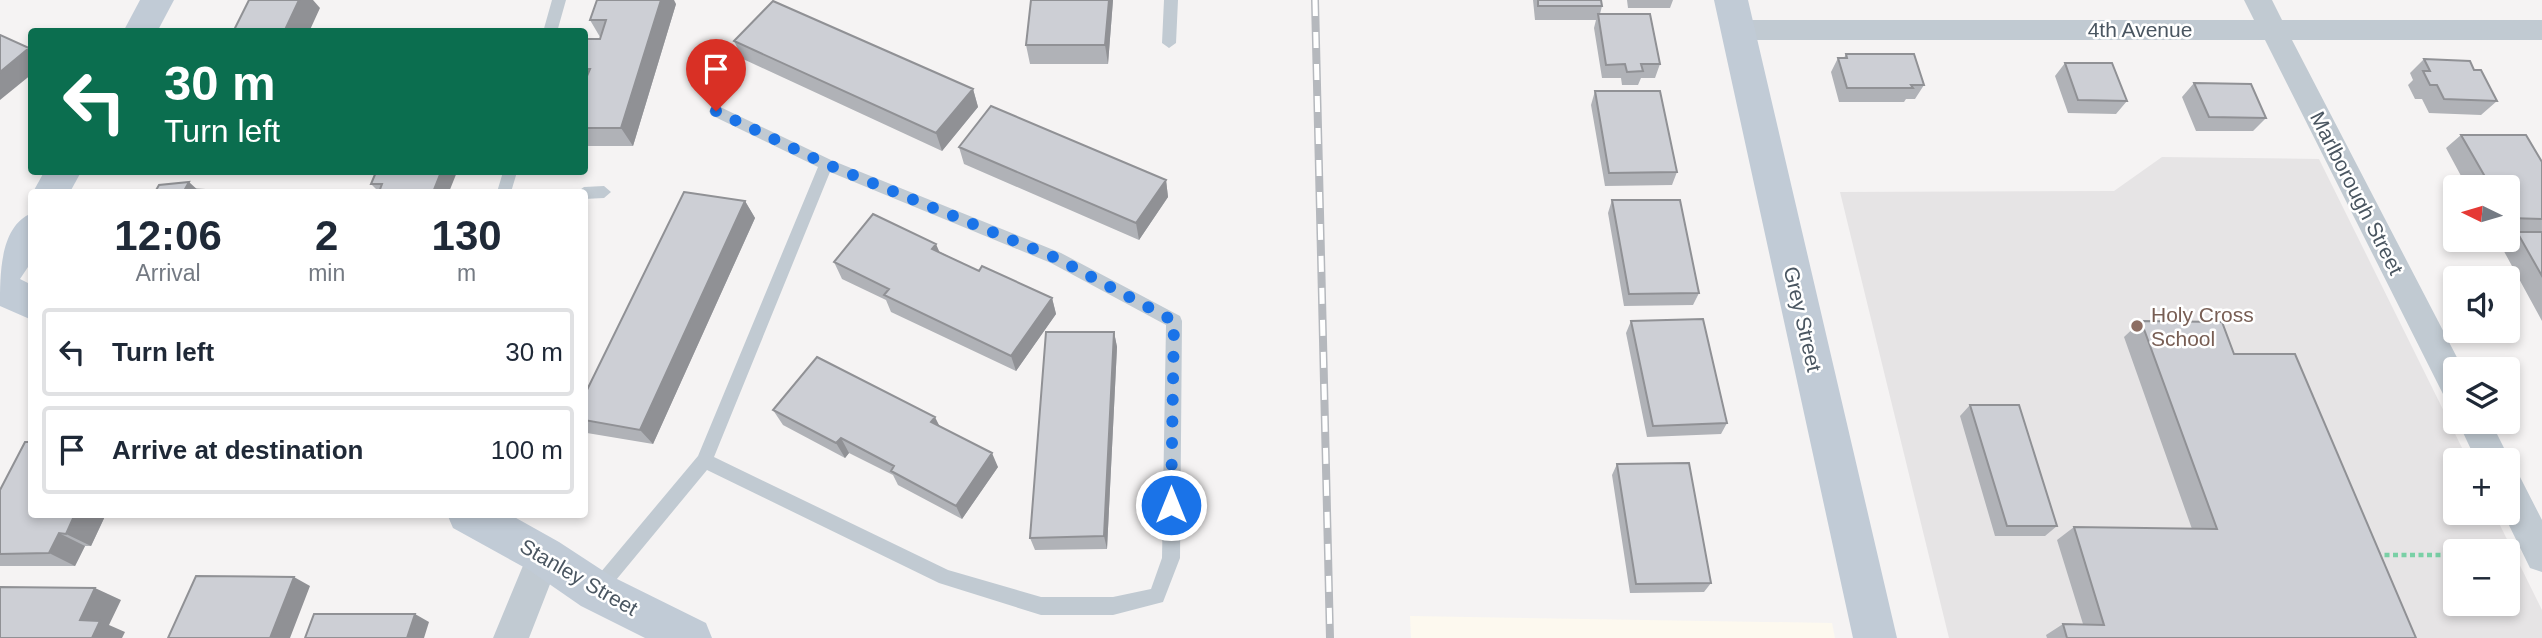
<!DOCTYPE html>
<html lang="en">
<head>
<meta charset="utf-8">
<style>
	:root { --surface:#fff; --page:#f6f6f7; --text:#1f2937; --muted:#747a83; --line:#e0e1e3 }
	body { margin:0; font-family:Arial,sans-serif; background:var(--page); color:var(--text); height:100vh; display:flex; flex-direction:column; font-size:26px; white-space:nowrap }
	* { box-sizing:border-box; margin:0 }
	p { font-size:23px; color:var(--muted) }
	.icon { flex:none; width:38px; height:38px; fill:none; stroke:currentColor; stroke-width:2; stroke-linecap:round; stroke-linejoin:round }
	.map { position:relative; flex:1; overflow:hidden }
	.drawer { position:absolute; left:28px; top:189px; width:560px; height:329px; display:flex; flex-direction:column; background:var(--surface); border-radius:7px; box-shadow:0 4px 10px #0003 }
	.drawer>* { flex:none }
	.hud { position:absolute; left:28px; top:28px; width:560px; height:147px; border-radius:7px; box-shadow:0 4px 10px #0003; background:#0b6e4f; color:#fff; overflow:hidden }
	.needle { width:46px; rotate:275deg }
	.tools { position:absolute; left:2443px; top:175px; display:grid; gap:14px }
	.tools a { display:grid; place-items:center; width:77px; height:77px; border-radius:7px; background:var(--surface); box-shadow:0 4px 10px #0003; font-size:35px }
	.pin { position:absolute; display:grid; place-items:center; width:60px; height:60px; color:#fff; margin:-72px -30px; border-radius:50% 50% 50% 0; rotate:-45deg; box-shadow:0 0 7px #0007 }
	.pin .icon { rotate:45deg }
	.me { position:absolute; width:77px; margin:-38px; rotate:0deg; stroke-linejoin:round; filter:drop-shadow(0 0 5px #0008) }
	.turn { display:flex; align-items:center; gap:24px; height:147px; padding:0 21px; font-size:32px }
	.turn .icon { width:91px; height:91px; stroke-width:2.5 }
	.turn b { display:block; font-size:49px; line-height:60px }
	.eta { display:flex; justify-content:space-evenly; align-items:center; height:119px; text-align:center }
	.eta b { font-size:42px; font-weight:700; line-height:49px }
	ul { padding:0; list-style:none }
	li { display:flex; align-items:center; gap:21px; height:88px; margin:0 14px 10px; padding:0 7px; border:4px solid var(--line); border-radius:7px }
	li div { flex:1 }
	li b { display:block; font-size:26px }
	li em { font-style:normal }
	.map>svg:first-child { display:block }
	.commercial { fill:#fdf9ef }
	.education { fill:#e6e4e5; fill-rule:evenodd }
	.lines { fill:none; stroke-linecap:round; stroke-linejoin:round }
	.path { stroke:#7ad0a6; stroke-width:4.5; stroke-dasharray:5 3.5; stroke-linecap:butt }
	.lane { fill:#c1cad2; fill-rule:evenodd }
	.street { fill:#c1cad2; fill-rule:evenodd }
	.secondary { fill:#c1cbd6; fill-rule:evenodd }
	.rail-casing { stroke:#b5b8bd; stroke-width:8 }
	.rail { stroke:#fff; stroke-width:5; stroke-dasharray:16; stroke-linecap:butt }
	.wall { fill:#b0b2b7 }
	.shaded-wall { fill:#909195 }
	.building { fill:#cdcfd5; stroke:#909195; stroke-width:2 }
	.route { stroke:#1a73e8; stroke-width:12; stroke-dasharray:0 21.6 }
	.education-dot { fill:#8d6e63; stroke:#fff; stroke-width:2.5 }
	.labels { text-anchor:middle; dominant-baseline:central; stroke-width:5; stroke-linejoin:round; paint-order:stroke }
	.street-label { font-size:21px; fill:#4a5661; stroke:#fff }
	.education-label { font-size:21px; fill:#785e54; stroke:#fff; text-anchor:start }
</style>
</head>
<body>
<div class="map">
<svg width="2542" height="638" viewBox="0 0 2542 638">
	<rect width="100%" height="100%" fill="#f5f3f3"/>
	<path class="commercial" d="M1410,616L1832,623L1835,638H1411Z"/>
	<path class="education" d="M2162,157L2319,159L2468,460H2455V513H2494L2542,610V638H1949L1840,192L2114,191ZM2455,551H2508V604H2455Z"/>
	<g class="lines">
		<path class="path" d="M2376,555H2455"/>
		<path class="lane" d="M552,0H566L557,32H543Z
			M1164,0H1178L1176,43L1169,48L1162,43Z
			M716,105L831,160L1061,253L1180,316L1182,321L1180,558L1163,602L1113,615H1041L939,583L707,470L602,597L596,599L590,597L587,591L590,585L698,456L818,167L711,115L709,111ZM830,172L1051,263L1166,325L1162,558L1151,589L1113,597H1041L948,570L714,457Z
			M503,172H517L511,192H497Z
			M604,186L611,192L604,198L584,199V192H577L584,187Z"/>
		<path class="street" d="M2244,0H2272L2282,20H2542V40H2292L2463,369H2455V400L2444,396L2265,40H1738L1728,37L1724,30L1728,23L1738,20H2254Z
			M2458,422H2491L2510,460L2508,464V460H2476Z
			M2508,472L2520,477L2542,520V572L2530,568L2503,513H2508Z
			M544,540L556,544L561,556L529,638H493L532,544Z"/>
		<path class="secondary" d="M140,0H174L157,32H123Z
			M1714,0H1748L1897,638H1853Z
			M44,172H81L70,192H33Z
			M32,213V261L20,279L32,285V320L0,306C0,273 0,226 32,213Z
			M447,514H509L559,542L611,576L706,623L712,638H645L581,606L529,570L453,528Z"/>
		<defs>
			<path id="rail" d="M1315,0L1330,638"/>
		</defs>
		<use href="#rail" class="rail-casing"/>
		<use href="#rail" class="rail"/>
	</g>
	<path class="wall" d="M1031,0H1113L1108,64H1030L1026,45Z
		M1533,0H1601L1602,6L1600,14L1660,64L1655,78H1641L1638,85H1622L1621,78H1602L1594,28L1596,20H1535Z
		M1627,0H1673L1670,8H1628Z
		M676,4L633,146H584V39H600V37L590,20Z
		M734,41L973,89L978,107L942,151L743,59Z
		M1846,54L1924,85L1915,99H1906L1904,102H1839L1831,72L1838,58H1844Z
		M2424,59L2474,70L2497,101L2481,115L2429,113L2422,99H2415L2408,85L2413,80L2410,73Z
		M2065,63L2127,101L2116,114L2068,113L2055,76Z
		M2194,83L2266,118L2253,131H2196L2182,97Z
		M1595,91L1677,172L1672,185L1605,186L1591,105Z
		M2461,135L2542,162V231H2508V187H2467L2446,148Z
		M959,147L1166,180L1168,197L1139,240L964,164Z
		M457,172L379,192L371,184Z
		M1612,200L1699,293L1693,305L1624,306L1608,213Z
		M745,201L755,218L653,444L587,433L584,430V396Z
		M2517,232H2542V321L2500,244L2506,240H2508V238Z
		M940,252L979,271L1052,298L1056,314L1016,371L891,312L886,300L842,279L834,262Z
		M1631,321L1727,423L1721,434L1647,437L1626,333Z
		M2141,321L2234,354L2416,638H2047L2046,635L2063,624H2083L2057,540L2074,527L2192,529L2124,337Z
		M1114,332L1117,347L1107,549L1035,550L1030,538Z
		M1970,405L2057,526L2045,536H1995L1960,416Z
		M773,410L940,426L998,467L962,519L898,485L893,475L849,453L845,458L783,425Z
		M1617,464L1711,583L1704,592L1630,593L1612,475Z
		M0,490L32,514H106L91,546H85L75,566H0Z"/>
	<path class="shaded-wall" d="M299,0H313L320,8L309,32H284Z
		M661,0H674L676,4L633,146L621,128Z
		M1109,0H1113L1108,64L1105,45Z
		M29,48L32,50V74L0,100V72Z
		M973,89L978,107L942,151L936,133Z
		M441,172H457L449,192H433Z
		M1166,180L1168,197L1139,240L1136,223Z
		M189,182L200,192L185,189Z
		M745,201L755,218L653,444L640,430Z
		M936,244L943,260L932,249Z
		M1052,298L1056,314L1016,371L1011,356Z
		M1114,332L1117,347L1107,549L1104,536Z
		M935,417L942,431L931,422Z
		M841,438L849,453L845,458L836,443Z
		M992,453L998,467L962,519L956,506Z
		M75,514H106L91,546L66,534Z
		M59,533L85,546L75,566L49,553Z
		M294,577L310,586L290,638H270Z
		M95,588L121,600L109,625L125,632L122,638H92L80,620Z
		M415,614L429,622L424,638H407Z"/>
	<path class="building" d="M249,0H299L284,32H233Z
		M597,0H661L621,128H584V83L590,69H584V39H600L606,20H590Z
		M1031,0H1109L1105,45H1026Z
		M1538,0H1601L1602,6H1538Z
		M773,1L973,89L936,133L734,41Z
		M1598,14H1650L1660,64H1641L1643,71L1627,72L1625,64L1606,65Z
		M0,35L29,48L0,72Z
		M1846,54H1914L1924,85H1911L1913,88H1847L1838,58H1847Z
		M2424,59L2470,61L2474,70H2481L2497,101L2444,99L2437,85H2430L2423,71H2430Z
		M2065,63H2112L2127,101L2078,100Z
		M2194,83L2251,84L2266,118L2209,117Z
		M1595,91H1660L1677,172L1609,173Z
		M991,106L1166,180L1136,223L959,147Z
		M2461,135H2526L2542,162V219L2509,218L2508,217V187H2491Z
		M376,172H441L433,192H379L382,184H371Z
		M189,182L185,189L224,191L223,192H155L159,185Z
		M684,192L745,201L640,430L584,420V396Z
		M1612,200H1680L1699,293L1629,294Z
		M873,214L936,244L932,249L979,271L982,266L1052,298L1011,356L884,295L889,289L834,262Z
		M2517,232H2542V276Z
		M1703,319L1727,423L1653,426L1631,321Z
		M2141,321L2222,322L2234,354H2295L2416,638H2067L2063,624L2104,625L2074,527L2217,529Z
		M1046,332H1114L1104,536L1030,538Z
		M817,357L935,417L931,422L992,453L956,506L891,471L894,466L841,438L836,443L773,410Z
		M1970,405H2019L2057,526H2007Z
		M25,442H32V514H75L66,534L59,533L49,553L0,554V490Z
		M1689,463L1711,583L1636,584L1617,464Z
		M196,576L294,577L270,638H168Z
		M0,587L95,588L80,620L100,621L92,638H0Z
		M314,614H415L407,638H305Z"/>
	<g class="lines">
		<path class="route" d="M716,111L826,164L1056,258L1174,321L1171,505"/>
	</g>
	<circle class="education-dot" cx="2137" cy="326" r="7"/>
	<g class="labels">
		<g class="street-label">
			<text x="2140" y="29">4th Avenue</text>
			<text transform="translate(2357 193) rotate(63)">Marlborough Street</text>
			<text transform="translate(1803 319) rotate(77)">Grey Street</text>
			<text transform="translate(579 577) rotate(30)">Stanley Street</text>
		</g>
		<g class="education-label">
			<text x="2151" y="314">Holy Cross<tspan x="2151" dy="24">School</tspan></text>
		</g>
	</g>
</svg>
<div class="tools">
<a><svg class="needle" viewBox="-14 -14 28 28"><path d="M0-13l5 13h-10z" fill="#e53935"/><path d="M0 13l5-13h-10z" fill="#747a83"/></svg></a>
<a><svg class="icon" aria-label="sound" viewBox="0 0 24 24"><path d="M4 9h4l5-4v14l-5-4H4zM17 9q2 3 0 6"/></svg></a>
<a><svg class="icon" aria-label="layers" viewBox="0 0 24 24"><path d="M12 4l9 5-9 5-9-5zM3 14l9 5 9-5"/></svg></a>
<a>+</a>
<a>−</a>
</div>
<div class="pin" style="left:716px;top:111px;background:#d93025"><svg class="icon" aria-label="arrive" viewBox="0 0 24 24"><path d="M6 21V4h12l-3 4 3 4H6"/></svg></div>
<svg class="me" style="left:1171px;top:505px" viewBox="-20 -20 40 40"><circle r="17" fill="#1a73e8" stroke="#fff" stroke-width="3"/><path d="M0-11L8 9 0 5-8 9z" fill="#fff"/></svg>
<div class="hud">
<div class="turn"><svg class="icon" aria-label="left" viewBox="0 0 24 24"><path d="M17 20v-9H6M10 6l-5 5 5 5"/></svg><div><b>30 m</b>Turn left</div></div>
</div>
<section class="drawer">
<div class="eta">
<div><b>12:06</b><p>Arrival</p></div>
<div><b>2</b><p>min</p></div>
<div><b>130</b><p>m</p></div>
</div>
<ul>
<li><svg class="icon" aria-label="left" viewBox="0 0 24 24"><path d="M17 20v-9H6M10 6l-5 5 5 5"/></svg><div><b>Turn left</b></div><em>30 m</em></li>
<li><svg class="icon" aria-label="arrive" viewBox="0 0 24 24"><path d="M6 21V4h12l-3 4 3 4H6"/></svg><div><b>Arrive at destination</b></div><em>100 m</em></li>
</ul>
</section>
</div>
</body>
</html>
